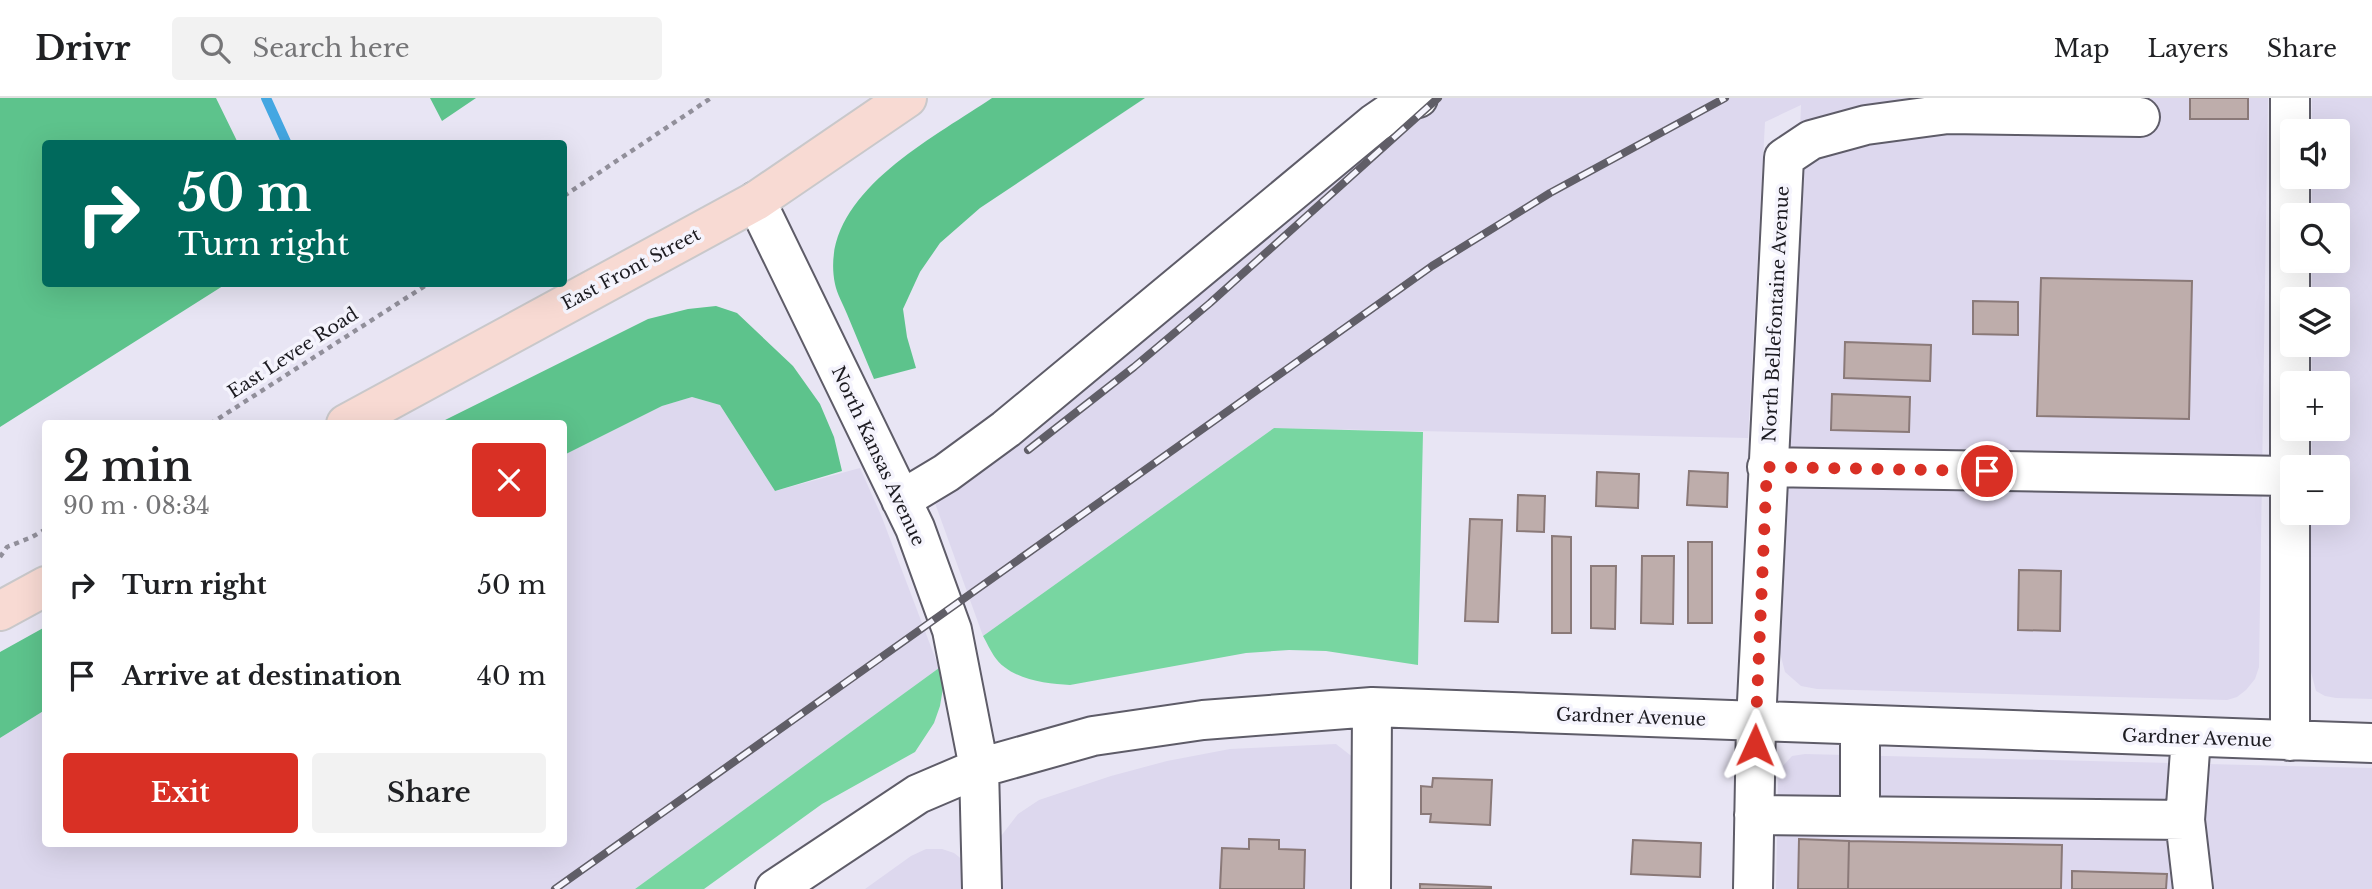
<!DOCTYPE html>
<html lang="en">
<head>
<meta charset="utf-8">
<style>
	:root { --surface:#fff; --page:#f2f2f2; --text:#202124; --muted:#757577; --line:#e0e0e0; --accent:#d93025 }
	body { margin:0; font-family:"Libre Baskerville",serif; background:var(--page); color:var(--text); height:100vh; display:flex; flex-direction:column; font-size:26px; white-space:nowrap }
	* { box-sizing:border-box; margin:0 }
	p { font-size:23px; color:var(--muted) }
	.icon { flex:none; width:38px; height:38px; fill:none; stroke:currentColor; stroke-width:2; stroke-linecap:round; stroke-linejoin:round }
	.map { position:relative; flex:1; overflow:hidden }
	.details { position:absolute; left:42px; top:322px; width:525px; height:427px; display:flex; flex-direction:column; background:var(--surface); border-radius:7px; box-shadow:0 7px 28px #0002 }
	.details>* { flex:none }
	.hud { position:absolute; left:42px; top:42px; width:525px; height:147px; border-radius:7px; box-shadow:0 7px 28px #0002; background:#00695c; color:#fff; overflow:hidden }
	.fabs { position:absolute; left:2280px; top:21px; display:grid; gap:14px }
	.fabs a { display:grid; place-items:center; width:70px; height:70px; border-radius:7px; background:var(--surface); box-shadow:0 7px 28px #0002; font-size:35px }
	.pin { position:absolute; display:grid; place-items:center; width:60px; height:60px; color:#fff; margin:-30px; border:4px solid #fff; border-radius:50%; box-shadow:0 2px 7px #0007 }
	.me { position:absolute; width:77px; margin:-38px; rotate:1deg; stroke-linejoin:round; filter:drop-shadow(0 0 5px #0008) }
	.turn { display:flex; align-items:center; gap:24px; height:147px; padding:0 21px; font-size:32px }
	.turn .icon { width:91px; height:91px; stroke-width:2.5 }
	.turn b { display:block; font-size:49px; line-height:60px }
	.round { display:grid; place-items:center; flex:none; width:74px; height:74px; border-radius:7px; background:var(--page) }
	.headline { display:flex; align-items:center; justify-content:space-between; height:119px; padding:0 21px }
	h1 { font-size:42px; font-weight:600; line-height:52px }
	.action { display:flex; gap:14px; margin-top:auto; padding:14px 21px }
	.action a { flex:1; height:80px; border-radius:7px; background:var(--accent); color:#fff; font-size:28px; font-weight:600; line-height:80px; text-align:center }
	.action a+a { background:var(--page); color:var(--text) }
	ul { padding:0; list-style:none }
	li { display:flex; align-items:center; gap:21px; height:91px; padding:0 21px }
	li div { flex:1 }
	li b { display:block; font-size:26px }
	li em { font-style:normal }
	header { display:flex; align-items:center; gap:42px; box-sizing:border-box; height:98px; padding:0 35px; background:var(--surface); border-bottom:2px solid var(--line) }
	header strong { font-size:33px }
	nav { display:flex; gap:38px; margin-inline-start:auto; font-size:24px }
	.search { width:490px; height:63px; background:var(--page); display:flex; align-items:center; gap:18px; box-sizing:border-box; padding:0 24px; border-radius:7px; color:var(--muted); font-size:26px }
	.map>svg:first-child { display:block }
	.built { fill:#ddd8ee }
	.green { fill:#78d6a1 }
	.forest { fill:#5dc38c }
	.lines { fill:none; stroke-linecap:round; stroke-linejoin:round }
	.stream { stroke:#44a7e2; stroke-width:10 }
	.building { fill:#beadab; stroke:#8a7978; stroke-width:2 }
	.minor-casing { stroke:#5e5c68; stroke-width:42 }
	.major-casing { stroke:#c9c8ca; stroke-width:42 }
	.path { stroke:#918f9a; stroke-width:4.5; stroke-dasharray:5 5; stroke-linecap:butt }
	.minor { stroke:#fff; stroke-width:38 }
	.major { stroke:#f8dad3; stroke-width:38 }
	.rail-casing { stroke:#605e67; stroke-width:8 }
	.rail { stroke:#f5f4fd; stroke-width:5; stroke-dasharray:16; stroke-linecap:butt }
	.route { stroke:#d93025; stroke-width:12; stroke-dasharray:0 21.6 }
	.labels { text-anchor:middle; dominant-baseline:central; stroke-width:7; stroke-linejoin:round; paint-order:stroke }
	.street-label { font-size:18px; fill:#1c1b21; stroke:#f5f4fd }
</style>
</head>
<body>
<header>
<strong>Drivr</strong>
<div class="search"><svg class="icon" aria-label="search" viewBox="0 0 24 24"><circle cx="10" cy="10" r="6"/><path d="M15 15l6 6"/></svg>Search here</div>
<nav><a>Map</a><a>Layers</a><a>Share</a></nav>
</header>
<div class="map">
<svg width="2372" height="791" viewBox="0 0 2372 791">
	<rect width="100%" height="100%" fill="#e8e5f4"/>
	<path class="built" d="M1417,0H2268L2259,569L2255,581L2246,592L2237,599L2227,602L1817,591L1801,588L1785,574L1779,551L1801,7L1765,24L1748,340L1274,330L983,538L931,394Z
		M2312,0H2372V601L2336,600L2325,598L2316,593L2311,574V415H2338V369H2312V331H2338V285H2312V247H2338V201H2312V163H2338V117H2312V79H2338V33H2312Z
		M692,299L720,307L775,393L860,370L881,417L939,570L635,791H0V640L45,612L46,746H564V357L662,308Z
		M1336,646L1354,660L1359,791H997L996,758L1001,738L1018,716L1039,702L1111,678L1167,663L1230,651Z
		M1805,656L2372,670V791H1776L1778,685L1780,671L1792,658Z
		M926,751H942L954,755L964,763L973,791H865L911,758Z"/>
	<path class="green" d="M1274,330L1423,334L1418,567L1326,553L1289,552L1246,555L1070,587C1045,586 1009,581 994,558C990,552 987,545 983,538Z
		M939,570L943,590L940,608L934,625L915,654L822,706L704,791H635Z"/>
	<path class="forest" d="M0,0H216L238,45L46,46V186H226L0,329Z
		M430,0H476L442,23Z
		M992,0H1145L980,110L940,145L920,174L903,211L907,239L916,270L874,281C865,259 856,238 847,216C843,206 837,196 835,186C817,98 932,41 992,0Z
		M716,208L737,215L793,268L820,306L834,339L842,373L775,393L720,307L692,299L662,308L564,357V326L439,325L648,221L688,211Z
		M45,529V612L0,640V554Z"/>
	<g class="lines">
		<path class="stream" d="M266,0L287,46"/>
	</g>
	<path class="building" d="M2190,0H2248V21H2190Z
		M2041,180L2192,183L2189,321L2037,318Z
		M1973,203L2018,204V237L1973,236Z
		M1845,244L1931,247L1930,283L1844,280Z
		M1832,296L1910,299L1909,334L1831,332Z
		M1689,373L1728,375L1727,409L1687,407Z
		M1597,374L1639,376L1638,410L1596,408Z
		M1518,397L1545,398L1544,434L1517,433Z
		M1470,421L1502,422L1498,524L1465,523Z
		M1552,438L1571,439V535H1552Z
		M1688,444H1712V525H1688Z
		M1642,458H1674L1673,526L1641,525Z
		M1591,468H1616L1615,531L1591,530Z
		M2019,472L2061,473L2060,533L2018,532Z
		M1433,680L1492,682L1490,727L1430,724L1431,716H1421V688L1432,689Z
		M1249,741L1279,742V751L1305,752L1304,791H1220L1222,750L1249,751Z
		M1799,741L1849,743L1848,791H1798Z
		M1633,742L1701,745L1700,779L1631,776Z
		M1849,743L2062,747L2061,791H1848Z
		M2072,773L2167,776L2166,791H2072Z
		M1420,786L1491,789V791H1420Z"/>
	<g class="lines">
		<defs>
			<path id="minor" d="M2290,0V643
				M756,103L915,430L952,532L979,670L982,791
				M1767,369L2290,378
				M901,402L946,375L1006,331L1375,25L1407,3L1418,0
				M1754,717L2185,722L2191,639
				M1860,718V627
				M2185,722L2193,791
				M775,791L918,696L979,670L1093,638L1203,622L1372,609L2372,645
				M1371,791L1372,609
				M1753,791L1756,624L1784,60L1811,42L1866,27L1948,16L2140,19"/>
			<path id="major" d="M346,326L756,103L907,0
				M0,513L46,488"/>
		</defs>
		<use href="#minor" class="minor-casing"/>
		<use href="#major" class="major-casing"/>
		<path class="path" d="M564,98L711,0
			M210,326L428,186
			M0,459L7,449L32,439L46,431"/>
		<use href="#minor" class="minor"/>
		<use href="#major" class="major"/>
		<defs>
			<path id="rail" d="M1028,352L1134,269L1210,205L1438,0
				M555,791L1432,168L1550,95L1725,0"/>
		</defs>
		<use href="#rail" class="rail-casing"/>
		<use href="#rail" class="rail"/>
	</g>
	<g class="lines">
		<path class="route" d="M1755,647L1767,369L1987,373"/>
	</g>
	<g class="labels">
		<g class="street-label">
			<text transform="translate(631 171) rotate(-28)">East Front Street</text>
			<text transform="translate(1776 216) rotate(-87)">North Bellefontaine Avenue</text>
			<text transform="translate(293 255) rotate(-33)">East Levee Road</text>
			<text transform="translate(878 358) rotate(65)">North Kansas Avenue</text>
			<text transform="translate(1631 619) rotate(2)">Gardner Avenue</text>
			<text transform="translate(2197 640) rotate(2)">Gardner Avenue</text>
		</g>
	</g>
</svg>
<div class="fabs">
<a><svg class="icon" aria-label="sound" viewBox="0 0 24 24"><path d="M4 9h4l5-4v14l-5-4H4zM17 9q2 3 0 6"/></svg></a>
<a><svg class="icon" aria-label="search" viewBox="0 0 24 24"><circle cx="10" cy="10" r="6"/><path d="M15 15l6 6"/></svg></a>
<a><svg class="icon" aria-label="layers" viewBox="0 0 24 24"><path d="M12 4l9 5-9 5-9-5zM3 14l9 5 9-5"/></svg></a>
<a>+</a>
<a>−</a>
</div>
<div class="pin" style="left:1987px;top:373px;background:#d93025"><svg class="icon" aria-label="arrive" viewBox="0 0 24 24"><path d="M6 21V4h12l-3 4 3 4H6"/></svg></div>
<svg class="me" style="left:1755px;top:647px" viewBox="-20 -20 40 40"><path d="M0-17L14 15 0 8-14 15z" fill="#d93025" stroke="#fff" stroke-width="4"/></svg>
<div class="hud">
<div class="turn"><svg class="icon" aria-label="right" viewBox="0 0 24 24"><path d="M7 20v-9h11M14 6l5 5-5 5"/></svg><div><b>50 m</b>Turn right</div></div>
</div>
<section class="details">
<div class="headline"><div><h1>2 min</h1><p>90 m · 08:34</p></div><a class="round" style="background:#d93025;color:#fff"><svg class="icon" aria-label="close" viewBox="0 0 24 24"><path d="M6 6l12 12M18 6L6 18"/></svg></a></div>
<ul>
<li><svg class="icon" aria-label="right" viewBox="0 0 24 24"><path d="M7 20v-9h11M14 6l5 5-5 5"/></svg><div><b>Turn right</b></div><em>50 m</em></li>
<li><svg class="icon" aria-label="arrive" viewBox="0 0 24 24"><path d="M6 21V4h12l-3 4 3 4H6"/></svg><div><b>Arrive at destination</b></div><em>40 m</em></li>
</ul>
<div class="action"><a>Exit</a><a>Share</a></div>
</section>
</div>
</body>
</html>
